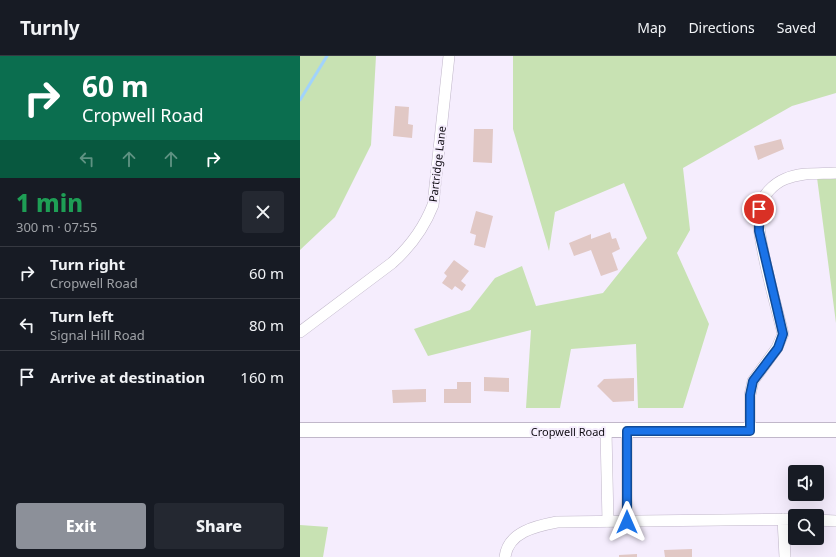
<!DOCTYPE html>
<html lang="en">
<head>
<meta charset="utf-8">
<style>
	:root { --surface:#171b24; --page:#242831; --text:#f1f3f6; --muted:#9ea1a6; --line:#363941; --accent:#8c9099 }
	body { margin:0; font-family:"Noto Sans",sans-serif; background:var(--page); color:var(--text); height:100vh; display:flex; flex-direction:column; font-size:15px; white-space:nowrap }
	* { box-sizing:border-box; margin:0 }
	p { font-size:13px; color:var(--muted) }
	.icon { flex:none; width:22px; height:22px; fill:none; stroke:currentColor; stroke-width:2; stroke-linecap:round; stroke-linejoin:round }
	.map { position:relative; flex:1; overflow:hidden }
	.side { display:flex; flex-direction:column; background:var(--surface); width:300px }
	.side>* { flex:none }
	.guide { background:#0b6e4f; color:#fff; overflow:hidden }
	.tools { position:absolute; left:488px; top:409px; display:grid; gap:8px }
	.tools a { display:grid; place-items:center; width:36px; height:36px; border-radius:4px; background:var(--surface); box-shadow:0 4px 16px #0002; font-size:20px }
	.pin { position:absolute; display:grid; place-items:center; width:34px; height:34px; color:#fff; margin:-17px; border:2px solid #fff; border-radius:50%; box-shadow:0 1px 4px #0007 }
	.me { position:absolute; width:44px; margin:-22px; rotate:0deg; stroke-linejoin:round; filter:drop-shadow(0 0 3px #0008) }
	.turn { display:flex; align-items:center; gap:14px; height:84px; padding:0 16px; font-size:18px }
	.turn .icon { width:52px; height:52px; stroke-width:2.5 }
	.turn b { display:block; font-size:28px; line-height:34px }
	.lanes { display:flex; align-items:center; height:38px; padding:0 16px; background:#0003; justify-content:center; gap:20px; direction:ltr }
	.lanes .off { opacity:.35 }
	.round { display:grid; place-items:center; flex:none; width:42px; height:42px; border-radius:4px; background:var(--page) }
	.summary { display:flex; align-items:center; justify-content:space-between; height:68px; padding:0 16px }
	h1 { font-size:24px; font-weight:800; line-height:30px; color:#1e9e55 }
	.button { display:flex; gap:8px; margin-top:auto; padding:8px 16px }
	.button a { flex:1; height:46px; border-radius:4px; background:var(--accent); color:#fff; font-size:16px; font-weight:800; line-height:46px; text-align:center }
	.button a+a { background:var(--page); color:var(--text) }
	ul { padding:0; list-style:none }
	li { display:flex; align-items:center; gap:12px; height:52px; padding:0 16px; border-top:1px solid var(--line) }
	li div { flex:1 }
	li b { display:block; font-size:15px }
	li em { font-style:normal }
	header { display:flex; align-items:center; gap:24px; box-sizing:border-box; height:56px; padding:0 20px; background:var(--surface); border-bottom:1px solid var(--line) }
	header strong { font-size:19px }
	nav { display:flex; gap:22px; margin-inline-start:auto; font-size:14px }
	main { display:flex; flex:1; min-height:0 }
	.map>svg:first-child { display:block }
	.green { fill:#c8e2b3 }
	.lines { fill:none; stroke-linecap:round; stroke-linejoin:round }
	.stream { stroke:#a1d3fb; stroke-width:3 }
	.building { fill:#e1c8c5 }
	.minor-casing { stroke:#c1b7ca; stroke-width:12 }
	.tertiary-casing { stroke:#c1b7ca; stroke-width:16 }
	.minor { stroke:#fff; stroke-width:11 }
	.tertiary { stroke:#fff; stroke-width:14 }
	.route-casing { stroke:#114b97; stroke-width:10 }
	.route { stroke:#1a73e8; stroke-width:7 }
	.labels { text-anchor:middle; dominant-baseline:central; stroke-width:4; stroke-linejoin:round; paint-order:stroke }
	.street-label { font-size:11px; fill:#0f0c12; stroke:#f5edfd }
</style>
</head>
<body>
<header>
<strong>Turnly</strong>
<nav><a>Map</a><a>Directions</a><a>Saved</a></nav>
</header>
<main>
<section class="side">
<div class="guide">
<div class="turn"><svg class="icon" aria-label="right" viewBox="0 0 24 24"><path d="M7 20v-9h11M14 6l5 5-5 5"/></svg><div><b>60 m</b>Cropwell Road</div></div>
<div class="lanes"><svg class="icon off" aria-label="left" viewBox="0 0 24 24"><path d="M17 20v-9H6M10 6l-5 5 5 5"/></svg><svg class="icon off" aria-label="ahead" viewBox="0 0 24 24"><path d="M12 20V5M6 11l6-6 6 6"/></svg><svg class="icon off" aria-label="ahead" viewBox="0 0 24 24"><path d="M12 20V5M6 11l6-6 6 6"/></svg><svg class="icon" aria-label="right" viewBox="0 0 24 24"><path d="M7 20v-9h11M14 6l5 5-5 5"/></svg></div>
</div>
<div class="summary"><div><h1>1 min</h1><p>300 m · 07:55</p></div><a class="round"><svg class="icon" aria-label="close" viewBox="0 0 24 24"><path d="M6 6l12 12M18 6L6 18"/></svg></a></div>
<ul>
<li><svg class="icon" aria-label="right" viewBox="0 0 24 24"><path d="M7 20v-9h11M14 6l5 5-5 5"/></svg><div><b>Turn right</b><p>Cropwell Road</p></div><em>60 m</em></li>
<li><svg class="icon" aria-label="left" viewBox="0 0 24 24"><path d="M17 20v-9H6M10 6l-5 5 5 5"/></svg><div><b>Turn left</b><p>Signal Hill Road</p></div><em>80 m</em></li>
<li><svg class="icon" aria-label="arrive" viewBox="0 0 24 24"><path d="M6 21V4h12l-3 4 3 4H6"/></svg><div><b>Arrive at destination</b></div><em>160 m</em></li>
</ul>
<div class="button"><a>Exit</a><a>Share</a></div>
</section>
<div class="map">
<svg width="536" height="501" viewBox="0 0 536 501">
	<rect width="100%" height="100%" fill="#f5edfd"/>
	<path class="green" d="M0,0H76L71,89L35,161L0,194Z
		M213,0H536V37L492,50L383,112L390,174L377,197L409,268L383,352H338L336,288L271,293L260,352H226L231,274L128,300L114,273L170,254L195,222L222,210L236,250L303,237L347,182L324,127L255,156L249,195L213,73Z
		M516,114L536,115V267Z
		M0,469L28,471L23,501H0Z"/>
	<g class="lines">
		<path class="stream" d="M0,44L27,0"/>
	</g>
	<path class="building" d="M95,50L109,51L108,68L113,69L112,82L93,80Z
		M174,73H193L192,107L173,106Z
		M481,83L484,93L458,104L454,90Z
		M176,155L193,160L185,192L174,189L176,179L170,177Z
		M310,176L312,183L316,182L320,193L312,197L318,214L301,220L291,194L274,200L269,187L291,178V183Z
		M154,204L169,215L161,225L166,229L162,235L155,230L152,234L142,227L147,220L144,217Z
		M184,321L209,322V336L184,335Z
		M334,322V345L313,346L297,330L304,323Z
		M157,326H171V347H144V333H157Z
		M126,333V346L93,347L92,334Z
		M392,493V501H365L364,494Z
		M337,498V501H319V499Z"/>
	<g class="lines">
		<defs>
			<path id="minor" d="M0,276L92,207C111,190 124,172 133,149L149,0
				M306,375L308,466
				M327,375V466
				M450,375V339L453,325L477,292L483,278C477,252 454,174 459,152C463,139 473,128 485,123C501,116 519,118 536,117
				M483,463L485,501
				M517,464L536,465
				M205,501C208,476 236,470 257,466L495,463"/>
			<path id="tertiary" d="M0,374H536"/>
		</defs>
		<use href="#minor" class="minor-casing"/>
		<use href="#tertiary" class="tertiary-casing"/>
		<use href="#minor" class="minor"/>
		<use href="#tertiary" class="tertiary"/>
	</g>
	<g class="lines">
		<defs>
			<path id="route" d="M327,466V375H450V339L453,325L478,292L483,278L459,175V153"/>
		</defs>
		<use href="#route" class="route-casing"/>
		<use href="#route" class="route"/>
	</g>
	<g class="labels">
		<g class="street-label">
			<text transform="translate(137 108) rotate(-83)">Partridge Lane</text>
			<text x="268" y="375">Cropwell Road</text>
		</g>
	</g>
</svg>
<div class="tools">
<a><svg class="icon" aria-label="sound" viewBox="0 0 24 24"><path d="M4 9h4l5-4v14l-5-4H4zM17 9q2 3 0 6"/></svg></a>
<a><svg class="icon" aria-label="search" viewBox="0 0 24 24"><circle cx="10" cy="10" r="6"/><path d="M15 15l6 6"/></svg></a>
</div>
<div class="pin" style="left:459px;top:153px;background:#d93025"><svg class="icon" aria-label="arrive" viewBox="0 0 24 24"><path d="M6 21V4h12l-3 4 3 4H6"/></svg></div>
<svg class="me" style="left:327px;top:466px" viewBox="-20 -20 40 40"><path d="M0-17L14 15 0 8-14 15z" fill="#1a73e8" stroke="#fff" stroke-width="4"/></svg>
</div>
</main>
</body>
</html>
